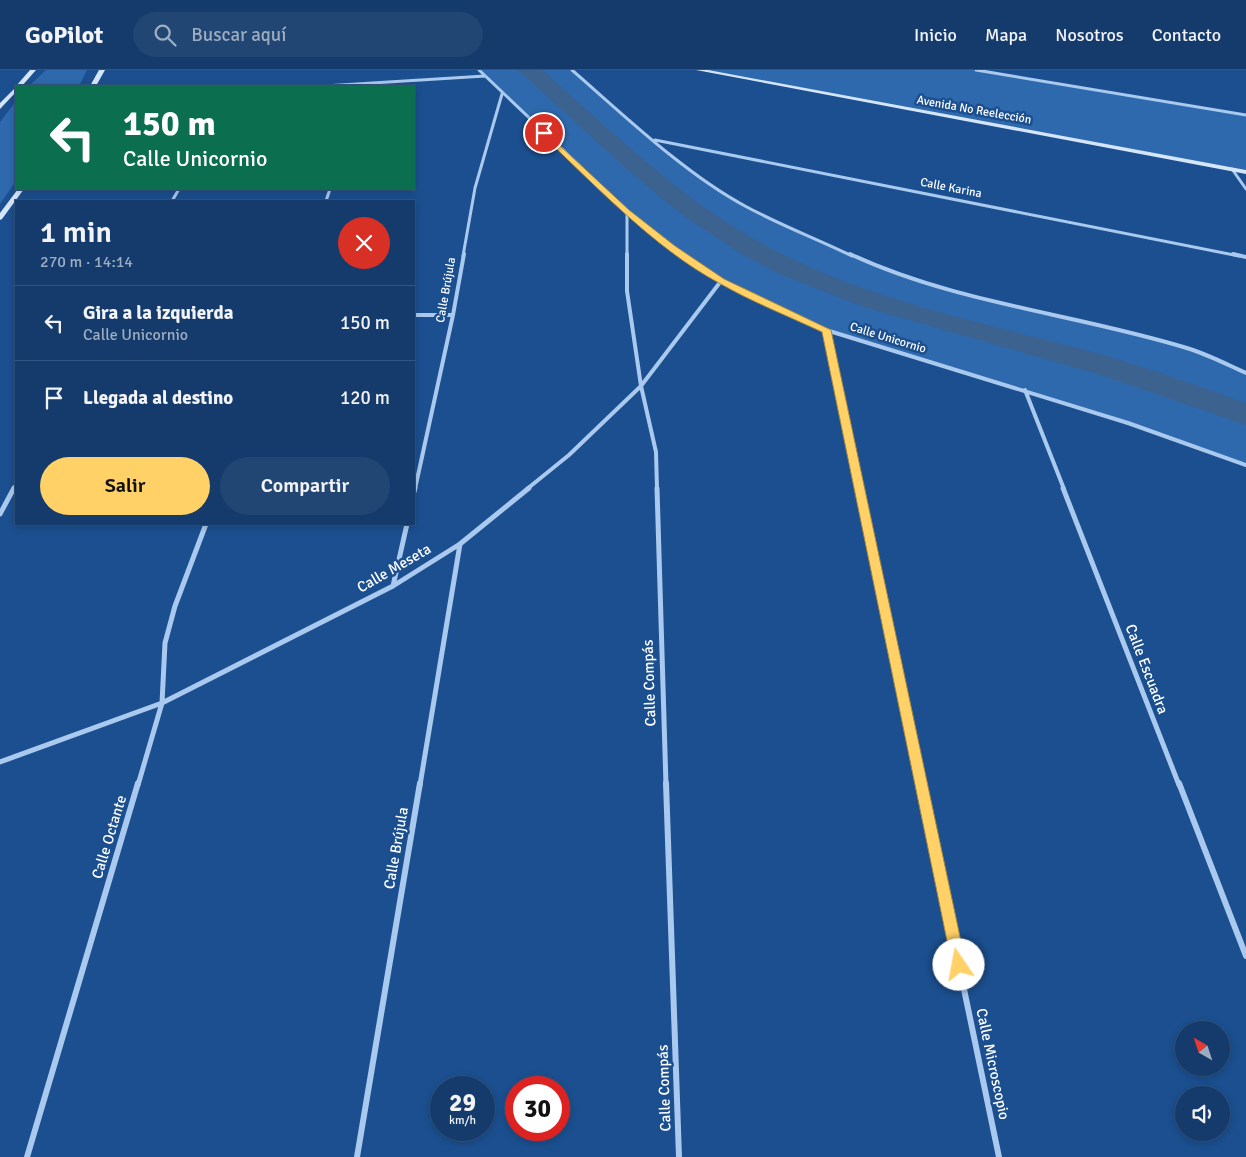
<!DOCTYPE html>
<html lang="es">
<head>
<meta charset="utf-8">
<style>
	:root { --surface:#143b6b; --page:#214673; --text:#f1f3f6; --muted:#9dadc1; --line:#33557e; --accent:#ffd166 }
	body { margin:0; font-family:Signika,sans-serif; background:var(--page); color:var(--text); height:100vh; display:flex; flex-direction:column; font-size:19px; white-space:nowrap }
	* { box-sizing:border-box; margin:0 }
	p { font-size:16px; color:var(--muted) }
	.icon { flex:none; width:28px; height:28px; fill:none; stroke:currentColor; stroke-width:2; stroke-linecap:round; stroke-linejoin:round }
	.map { position:relative; flex:1; overflow:hidden }
	.panel { position:absolute; left:15px; top:130px; width:400px; height:325px; display:flex; flex-direction:column; background:var(--surface); border-radius:0px; box-shadow:0 2px 8px #0003,0 0 0 1px var(--line) }
	.panel>* { flex:none }
	.top-card { position:absolute; left:15px; top:15px; width:400px; height:105px; border-radius:0px; box-shadow:0 2px 8px #0003,0 0 0 1px var(--line); background:#0b6e4f; color:#fff; overflow:hidden }
	.needle { width:32px; rotate:321deg }
	.tools { position:absolute; left:1175px; top:951px; display:grid; gap:10px }
	.tools a { display:grid; place-items:center; width:55px; height:55px; border-radius:50%; background:var(--surface); box-shadow:0 2px 8px #0003,0 0 0 1px var(--line); font-size:25px }
	.speed { position:absolute; left:430px; top:1006px; display:flex; gap:10px; font-size:25px; font-weight:700; text-align:center }
	.speed>* { display:grid; place-content:center; width:65px; height:65px; border-radius:50%; background:var(--surface); box-shadow:0 2px 8px #0003,0 0 0 1px var(--line); line-height:1 }
	.speed small { font-size:12px; font-weight:400 }
	.speed .limit { border:8px solid #d22; background:#fff; color:#111 }
	.pin { position:absolute; display:grid; place-items:center; width:42px; height:42px; color:#fff; margin:-21px; border:2px solid #fff; border-radius:50%; box-shadow:0 1px 5px #0007 }
	.me { position:absolute; width:55px; margin:-28px; rotate:348deg; stroke-linejoin:round; filter:drop-shadow(0 0 4px #0008) }
	.turn { display:flex; align-items:center; gap:18px; height:105px; padding:0 25px; font-size:22px }
	.turn .icon { width:65px; height:65px; stroke-width:2.5 }
	.turn b { display:block; font-size:35px; line-height:42px }
	.round { display:grid; place-items:center; flex:none; width:52px; height:52px; border-radius:26px; background:var(--page) }
	.headline { display:flex; align-items:center; justify-content:space-between; height:85px; padding:0 25px }
	h1 { font-size:30px; font-weight:600; line-height:38px }
	.cta { display:flex; gap:10px; margin-top:auto; padding:10px 25px }
	.cta a { flex:1; height:58px; border-radius:30px; background:var(--accent); color:#111; font-size:20px; font-weight:600; line-height:58px; text-align:center }
	.cta a+a { background:var(--page); color:var(--text) }
	ul { padding:0; list-style:none }
	li { display:flex; align-items:center; gap:15px; height:75px; padding:0 25px; border-top:1px solid var(--line) }
	li div { flex:1 }
	li b { display:block; font-size:19px }
	li em { font-style:normal }
	header { display:flex; align-items:center; gap:30px; box-sizing:border-box; height:70px; padding:0 25px; background:var(--surface); border-bottom:1px solid var(--line) }
	header strong { font-size:24px }
	nav { display:flex; gap:28px; margin-inline-start:auto; font-size:18px }
	.search { width:350px; height:45px; background:var(--page); display:flex; align-items:center; gap:12px; box-sizing:border-box; padding:0 18px; border-radius:28px; color:var(--muted); font-size:19px }
	.map>svg:first-child { display:block }
	.green { fill:#2e69ad }
	.lines { fill:none; stroke-linecap:round; stroke-linejoin:round }
	.canal { fill:#3c6290; fill-rule:evenodd }
	.street-far3 { stroke:#a9c9ee; stroke-width:3 }
	.street-far2 { stroke:#a9c9ee; stroke-width:4 }
	.street-far1 { stroke:#a9c9ee; stroke-width:5 }
	.street { stroke:#a9c9ee; stroke-width:6 }
	.secondary { fill:#d6e6fa; fill-rule:evenodd }
	.route { fill:#ffd166; stroke:#a68842 }
	.labels { text-anchor:middle; dominant-baseline:central; stroke-width:5; stroke-linejoin:round; paint-order:stroke }
	.far-street-label { font-size:12px; fill:#fff; stroke:#1b4f8f }
	.street-label { font-size:15px; fill:#fff; stroke:#1b4f8f }
</style>
</head>
<body>
<header>
<strong>GoPilot</strong>
<div class="search"><svg class="icon" aria-label="search" viewBox="0 0 24 24"><circle cx="10" cy="10" r="6"/><path d="M15 15l6 6"/></svg>Buscar aquí</div>
<nav><a>Inicio</a><a>Mapa</a><a>Nosotros</a><a>Contacto</a></nav>
</header>
<div class="map">
<svg width="1246" height="1087" viewBox="0 0 1246 1087">
	<rect width="100%" height="100%" fill="#1b4f8f"/>
	<path class="green" d="M46,0H87L79,16H29Z
		M479,0H572L652,69L712,115L745,136L877,197L925,213L1151,268L1187,279L1246,303V395L1128,353L826,260L721,211L672,178L627,141Z
		M702,0H976L1246,45V100Z
		M16,31V111L0,134V52Z"/>
	<g class="lines">
		<path class="canal" d="M518,0H542C612,61 680,129 763,174C869,232 988,253 1103,285C1151,299 1199,316 1246,333V355L1101,305L867,238L784,206L745,186L685,147L629,101Z"/>
		<path class="street-far3" d="M479,0L627,141L683,186
			M572,0C625,46 684,103 745,136C780,155 817,169 852,186
			M976,0L1246,45
			M324,16L485,6
			M655,70L1239,186
			M1232,99L1246,119
			M172,131L179,119
			M326,131L330,119
			M627,141V186
			M463,186L475,118L502,24"/>
		<path class="street-far2" d="M627,184V221L641,316L656,382L657,419
			M681,184L721,211L826,260L1128,353L1246,395
			M850,184C957,234 1078,244 1190,279C1209,285 1228,295 1246,303
			M1233,184L1246,187
			M414,245H453
			M826,260L859,419
			M1025,320L1064,419
			M14,419L16,415
			M415,419L453,245L464,184
			M527,419L569,385L641,316L721,211"/>
		<path class="street-far1" d="M657,418L666,715
			M859,418L921,715
			M1063,418L1179,715
			M414,422L415,418
			M0,444L14,418
			M393,516L407,454
			M0,692L162,633L393,516L460,474L529,418
			M138,715L162,633L165,573L175,536L206,454
			M420,715L460,474"/>
		<path class="street" d="M666,713L679,1087
			M921,713L999,1087
			M1179,713L1246,886
			M27,1087L138,713
			M357,1087L420,713"/>
		<path class="secondary" d="M30,0H36L22,16H16Z
			M99,0H105L96,16H90Z
			M696,0H708L1246,100V104Z
			M16,17V22L0,39V33Z
			M18,119H24L2,149L0,150V143Z"/>
	</g>
	<path class="route" d="M544,61L629,140L675,176L724,209L831,260L966,895L964,900L959,902L954,900L952,895L822,262C788,246 752,232 719,213C654,178 595,115 541,64Z"/>
	<g class="labels">
		<g class="far-street-label">
			<text transform="translate(974 40) rotate(10)">Avenida No Reelección</text>
			<text transform="translate(951 118) rotate(11)">Calle Karina</text>
			<text transform="translate(446 220) rotate(-80)">Calle Brújula</text>
			<text transform="translate(888 268) rotate(17)">Calle Unicornio</text>
		</g>
		<g class="street-label">
			<text transform="translate(394 498) rotate(-30)">Calle Meseta</text>
			<text transform="translate(1147 599) rotate(69)">Calle Escuadra</text>
			<text transform="translate(649 613) rotate(-92)">Calle Compás</text>
			<text transform="translate(109 767) rotate(-73)">Calle Octante</text>
			<text transform="translate(396 778) rotate(-80)">Calle Brújula</text>
			<text transform="translate(993 994) rotate(78)">Calle Microscopio</text>
			<text transform="translate(664 1018) rotate(-92)">Calle Compás</text>
		</g>
	</g>
</svg>
<div class="tools">
<a><svg class="needle" viewBox="-14 -14 28 28"><path d="M0-13l5 13h-10z" fill="#e53935"/><path d="M0 13l5-13h-10z" fill="#9dadc1"/></svg></a>
<a><svg class="icon" aria-label="sound" viewBox="0 0 24 24"><path d="M4 9h4l5-4v14l-5-4H4zM17 9q2 3 0 6"/></svg></a>
</div>
<div class="speed"><div>29<small>km/h</small></div><div class="limit">30</div></div>
<div class="pin" style="left:544px;top:63px;background:#d93025"><svg class="icon" aria-label="arrive" viewBox="0 0 24 24"><path d="M6 21V4h12l-3 4 3 4H6"/></svg></div>
<svg class="me" style="left:959px;top:895px" viewBox="-20 -20 40 40"><circle r="19" fill="#fff"/><path d="M0-13L10 11 0 6-10 11z" fill="#ffd166"/></svg>
<div class="top-card">
<div class="turn"><svg class="icon" aria-label="left" viewBox="0 0 24 24"><path d="M17 20v-9H6M10 6l-5 5 5 5"/></svg><div><b>150 m</b>Calle Unicornio</div></div>
</div>
<section class="panel">
<div class="headline"><div><h1>1 min</h1><p>270 m · 14:14</p></div><a class="round" style="background:#d93025;color:#fff"><svg class="icon" aria-label="close" viewBox="0 0 24 24"><path d="M6 6l12 12M18 6L6 18"/></svg></a></div>
<ul>
<li><svg class="icon" aria-label="left" viewBox="0 0 24 24"><path d="M17 20v-9H6M10 6l-5 5 5 5"/></svg><div><b>Gira a la izquierda</b><p>Calle Unicornio</p></div><em>150 m</em></li>
<li><svg class="icon" aria-label="arrive" viewBox="0 0 24 24"><path d="M6 21V4h12l-3 4 3 4H6"/></svg><div><b>Llegada al destino</b></div><em>120 m</em></li>
</ul>
<div class="cta"><a>Salir</a><a>Compartir</a></div>
</section>
</div>
</body>
</html>
